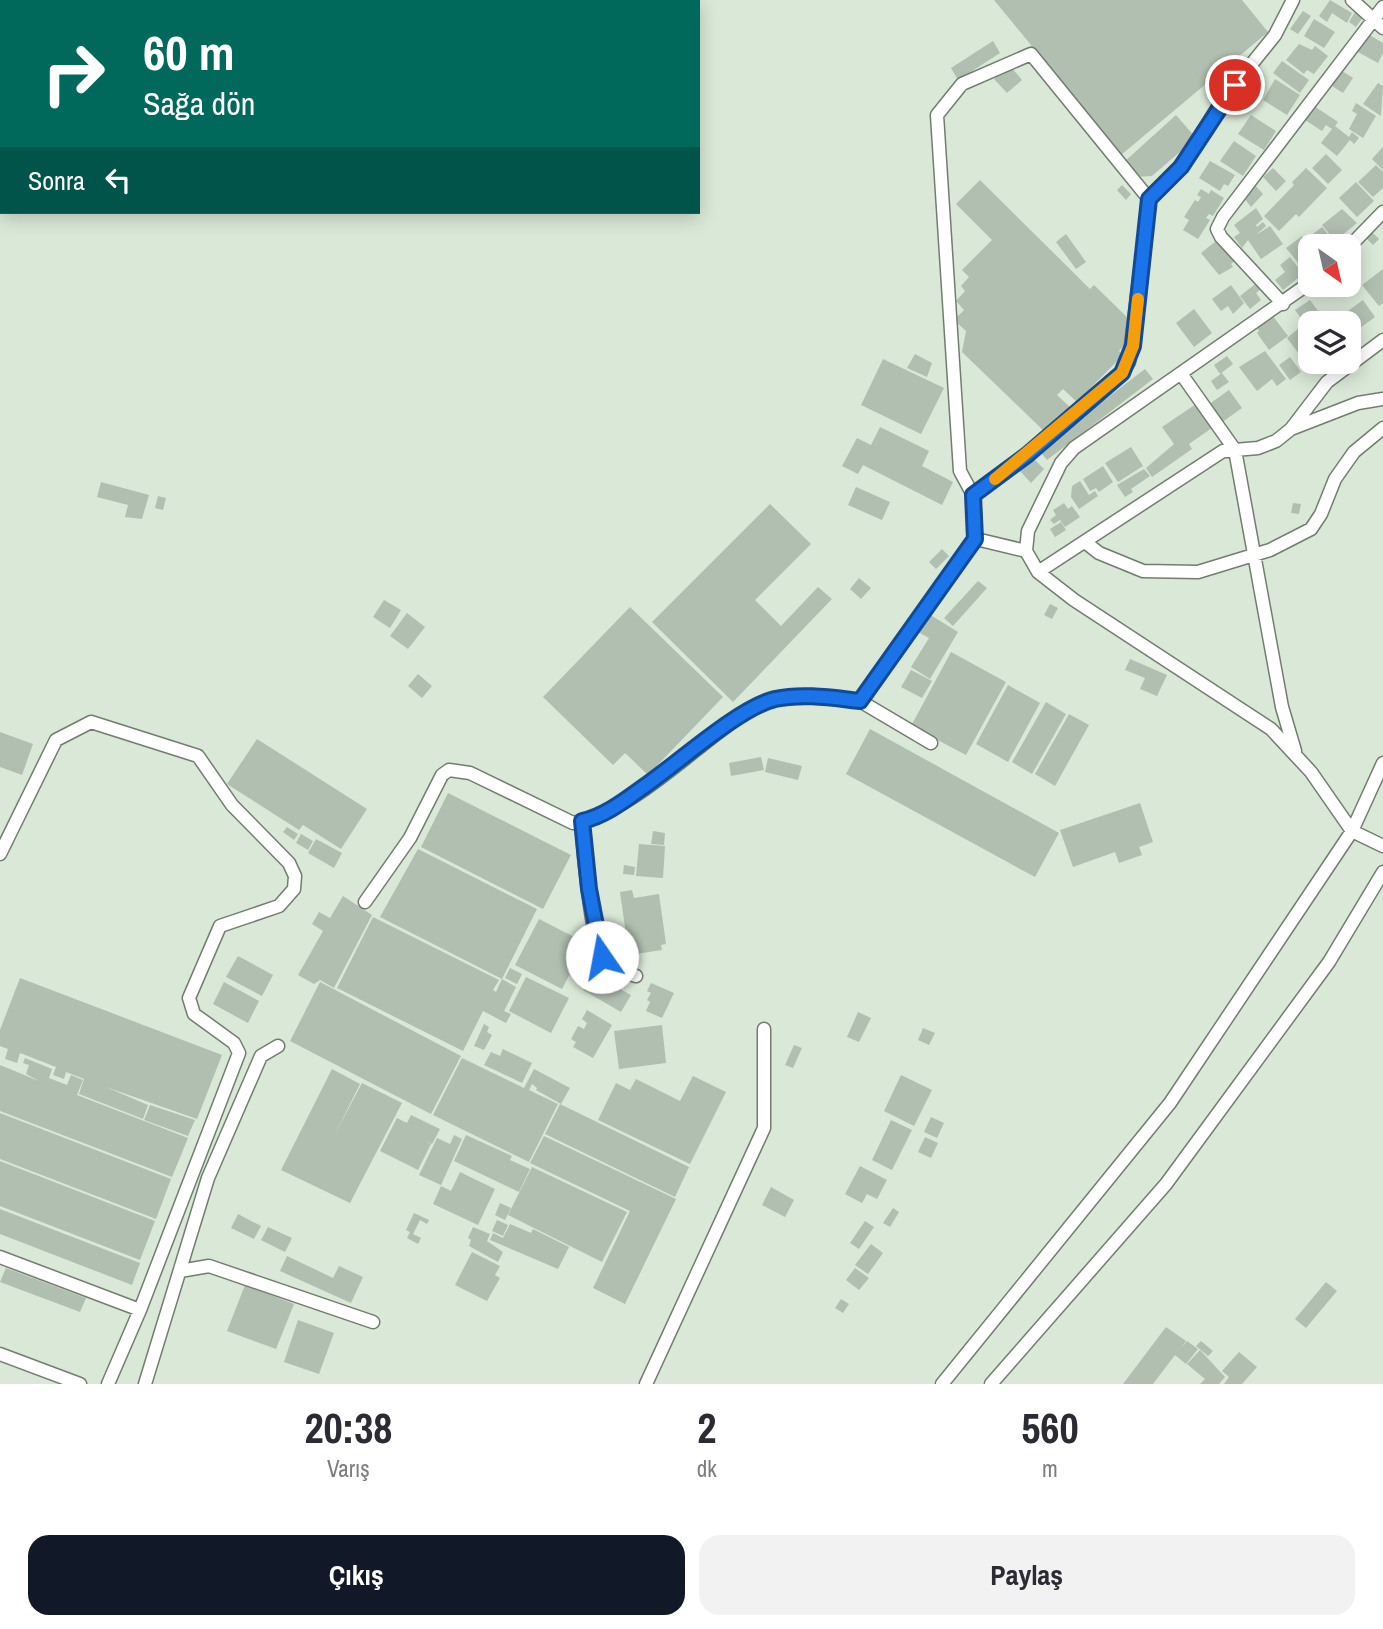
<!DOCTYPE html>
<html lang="tr">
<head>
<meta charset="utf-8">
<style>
	:root { --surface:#fff; --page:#f2f2f3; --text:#2b2b33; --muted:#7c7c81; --accent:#111827 }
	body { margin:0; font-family:"Archivo Narrow",sans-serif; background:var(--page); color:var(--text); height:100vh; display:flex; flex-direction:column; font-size:26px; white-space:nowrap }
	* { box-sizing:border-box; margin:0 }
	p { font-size:23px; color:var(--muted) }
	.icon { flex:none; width:38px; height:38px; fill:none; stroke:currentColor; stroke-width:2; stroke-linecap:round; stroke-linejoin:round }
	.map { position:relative; height:1384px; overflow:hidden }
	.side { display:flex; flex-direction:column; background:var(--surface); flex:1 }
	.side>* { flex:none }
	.hud { position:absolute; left:0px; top:0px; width:700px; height:214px; box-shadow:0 4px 18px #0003; background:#00695c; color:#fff; overflow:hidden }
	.needle { width:46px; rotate:146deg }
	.fabs { position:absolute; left:1298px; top:234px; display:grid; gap:14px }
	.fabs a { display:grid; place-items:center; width:63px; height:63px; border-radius:14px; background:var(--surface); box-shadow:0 4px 18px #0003; font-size:35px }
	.pin { position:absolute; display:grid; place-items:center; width:60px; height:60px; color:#fff; margin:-30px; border:4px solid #fff; border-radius:50%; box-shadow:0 2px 7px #0007 }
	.me { position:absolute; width:77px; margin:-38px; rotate:348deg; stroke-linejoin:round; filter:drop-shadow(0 0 5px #0008) }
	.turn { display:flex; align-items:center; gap:24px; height:147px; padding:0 28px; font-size:32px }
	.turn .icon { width:91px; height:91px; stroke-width:2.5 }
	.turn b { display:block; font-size:49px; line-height:60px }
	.then { display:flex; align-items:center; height:66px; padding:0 28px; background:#0003; gap:14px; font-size:26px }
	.eta { display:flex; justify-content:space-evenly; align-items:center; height:119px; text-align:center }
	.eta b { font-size:42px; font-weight:800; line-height:49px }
	.action { display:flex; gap:14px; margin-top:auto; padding:14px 28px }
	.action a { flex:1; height:80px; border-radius:21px; background:var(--accent); color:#fff; font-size:28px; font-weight:800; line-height:80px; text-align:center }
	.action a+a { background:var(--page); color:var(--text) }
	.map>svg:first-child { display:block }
	.building { fill:#b0bfaf }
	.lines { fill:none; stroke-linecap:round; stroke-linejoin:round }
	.minor-casing { stroke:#717e6f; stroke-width:15 }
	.minor { stroke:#fff; stroke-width:12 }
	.route-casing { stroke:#114b97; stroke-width:18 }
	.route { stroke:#1a73e8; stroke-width:12 }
	.slow { stroke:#f59e0b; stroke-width:12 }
</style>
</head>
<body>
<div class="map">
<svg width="1383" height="1384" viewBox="0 0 1383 1384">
	<rect width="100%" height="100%" fill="#d9e8d7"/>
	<path class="building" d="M994,0H1242L1268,32L1121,155Z
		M1330,0L1352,13L1347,23L1332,13L1327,22L1319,16Z
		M1303,11L1311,16L1298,34L1290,29Z
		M1355,12L1363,17L1356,27L1349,22Z
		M1314,19L1335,32L1324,48L1304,36Z
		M1368,34L1383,43V53L1378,63L1358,52Z
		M993,41L1000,53L958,80L951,68Z
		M1299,44L1312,50L1315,46L1328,56L1314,74L1307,70L1304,74L1286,60Z
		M1282,61L1309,80L1300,93L1273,73Z
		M1010,66L1022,80L1007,93L994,79Z
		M1342,71L1353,78L1343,93L1332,86Z
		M1275,79L1300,95L1287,115L1263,100Z
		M1378,83L1383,86L1381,116L1363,104Z
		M1356,103L1376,116L1363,138L1349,129L1357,114L1352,111Z
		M1314,106L1338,122L1335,126L1349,137L1352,132L1359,138L1354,144L1350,140L1337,156L1321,143L1332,129L1326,125L1322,131L1305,120Z
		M1176,115L1196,138L1152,176L1136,177L1123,163Z
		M1251,115L1276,131L1264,150L1238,134Z
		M1234,141L1256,156L1243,176L1220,161Z
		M1383,147V170L1372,159Z
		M1326,154L1342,170L1328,184L1312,168Z
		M1210,161L1235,175L1228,186L1224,184L1220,191L1199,178Z
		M1376,165L1383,172V188L1373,197L1358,182Z
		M1273,168L1286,181L1276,191L1263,177Z
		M1306,168L1327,188L1299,217L1296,214L1279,231L1264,216L1294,185L1292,182Z
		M980,180L1090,289L1094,285L1135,325L1125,335L1130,339L1119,351L1123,355L1077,402L1063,389L1057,395L1072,409L1047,434L962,352L966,331L954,320L964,310L956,301L965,291L961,286L969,277L962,270L992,240L956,204Z
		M1356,182L1374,201L1357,217L1339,198Z
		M1122,185L1131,194L1126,200L1117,190Z
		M1256,186L1263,194L1251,207L1244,198Z
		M1201,189L1209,194L1211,190L1224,198L1213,216L1209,214L1206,218L1210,220L1198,239L1183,230L1189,220L1184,217L1195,200L1198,202L1201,197L1197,195Z
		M1256,208L1263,219L1256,225L1257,227L1263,222L1266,226L1256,235L1270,226L1283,244L1261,259L1248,240L1242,248L1234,237L1240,233L1234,225Z
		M1342,209L1357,223L1335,241L1322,225Z
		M1322,227L1336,244L1311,247V265L1304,270L1286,248L1302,236L1305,240Z
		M1371,231L1379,239L1373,245L1365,237Z
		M1066,234L1086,262L1076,269L1056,242Z
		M1216,241L1236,260L1231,264L1233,267L1219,275L1201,253Z
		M1290,257L1303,274L1283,290L1275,280L1285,272L1280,265Z
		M1383,269V303L1379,306L1362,285Z
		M1259,281L1263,287L1256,293L1261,300L1250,309L1240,296Z
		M1231,285L1244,303L1233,314L1228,306L1221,311L1212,299Z
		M1311,285H1323L1326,290L1316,296L1309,287Z
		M1310,300L1326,322L1311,324V332L1295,310Z
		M1363,300L1375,317L1349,336V324H1330Z
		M1194,309L1212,333L1194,347L1176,323Z
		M1272,315L1288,336L1269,350L1257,333L1259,331L1256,327Z
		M1299,328L1311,343V362H1313L1308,366L1287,338Z
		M1265,351L1286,379L1277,386L1272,379L1257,391L1239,367Z
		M915,354L932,363L927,377L907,368Z
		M1227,356L1233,364L1220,374L1214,365Z
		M1290,357L1301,372L1290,380L1279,365Z
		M883,359L944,388L921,434L861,405Z
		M1145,369L1153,379L1047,460L1039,450Z
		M1222,373L1229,382L1217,390L1211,381Z
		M1229,390L1242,408L1221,423L1208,405Z
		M1199,402L1216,425L1189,444L1192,449L1152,477L1146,468L1174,444L1162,427Z
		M880,427L929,451L922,466L953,482L942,505L863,465L858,474L842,466L857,438L871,445Z
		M1131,447L1143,466L1118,482L1105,463Z
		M1032,457L1044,469L1031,483L1019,470Z
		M1103,466L1113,482L1099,492L1096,488L1090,491L1083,479Z
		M1144,469L1150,476L1131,489L1133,492L1125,497L1117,485Z
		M1080,481L1089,495L1095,491L1098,496L1079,509L1071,497L1072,486Z
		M101,482L149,495L142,519L125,517L128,505L97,497Z
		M856,487L890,502L882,520L848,505Z
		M158,496L166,498L163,510L155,508Z
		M1064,503L1068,509L1072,506L1080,517L1065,527L1060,520L1054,524L1050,520L1056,515L1053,510Z
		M1293,503L1301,504L1299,514L1291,513Z
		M770,504L811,544L755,600L781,626L818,587L832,599L733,702L652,622Z
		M1061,522L1066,530L1055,537L1050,529Z
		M942,549L949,556L936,569L929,562Z
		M859,578L871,588L861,599L850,589Z
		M978,581L987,588L953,626L944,618Z
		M384,600L401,610L390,628L373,617Z
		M1050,604L1058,608L1052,619L1044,615Z
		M630,607L723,697L648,775L625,753L613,765L543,697Z
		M407,613L425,627L408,649L390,636Z
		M929,614L958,632L930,679L911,667L929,638L918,632Z
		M951,652L1006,682L966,755L911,726Z
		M1130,659L1167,675L1157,696L1140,689L1145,678L1125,670Z
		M911,670L932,681L922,698L901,687Z
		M418,674L432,686L422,698L408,686Z
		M1008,685L1040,703L1008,762L976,744Z
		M1046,702L1066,714L1032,774L1012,762Z
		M1069,714L1089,725L1055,786L1035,774Z
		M870,729L1059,833L1035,877L846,774Z
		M0,732L33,744L22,775L0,767Z
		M257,739L367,809L341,849L303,825L299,830L227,784Z
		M761,757L764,770L731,776L729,763Z
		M768,758L802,766L798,780L765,772Z
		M448,793L571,855L543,909L421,847Z
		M1140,803L1153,842L1139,847L1142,855L1119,863L1115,852L1073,867L1060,830Z
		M287,827L298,834L294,840L283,832Z
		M653,831L665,833L664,845L651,844Z
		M301,834L313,841L308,850L296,843Z
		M316,839L342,853L334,868L308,853Z
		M639,844L665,846L663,878L636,876Z
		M418,849L537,909L502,979L380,917Z
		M624,865L635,867L634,875L623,874Z
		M632,890L634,898L659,894L666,944L661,945L662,950L629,955L620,892Z
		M343,896L372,915L334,988L320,980L314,984L298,975L323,931L312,924L319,912L330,918Z
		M373,917L499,980L493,990L496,992L502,979L516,987L504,1011L511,1014L506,1023L483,1011L463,1051L337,988Z
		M539,919L586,943L562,989L515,965Z
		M238,956L273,975L262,996L226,977Z
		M510,968L522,974L517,984L505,978Z
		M613,974L624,981L620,989L631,995L621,1012L583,990L591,976L607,985Z
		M526,977L569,998L551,1033L509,1011Z
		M20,978L222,1055L197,1119L106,1087L148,1105L143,1119L79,1094L84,1079L66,1072L64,1079L53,1075L56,1067L20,1053L17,1063L5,1059L8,1049L0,1046V1030Z
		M224,982L259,1001L248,1023L213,1004Z
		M320,982L461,1056L431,1114L290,1041Z
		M651,983L674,993L662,1018L646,1011L650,1002L647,1000L651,993L647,991Z
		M587,1010L612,1025L593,1058L573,1047L576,1042L571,1039L578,1026L584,1029L587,1023L582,1019Z
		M858,1012L871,1018L859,1042L847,1037Z
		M484,1024L489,1027L487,1032L492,1035L484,1050L474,1046Z
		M662,1025L666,1063L619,1069L614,1031Z
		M923,1028L935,1033L929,1045L918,1040Z
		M794,1045L802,1048L793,1068L785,1065Z
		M503,1049L532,1063L522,1083L484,1065L491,1052L500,1056Z
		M25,1058L52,1069L49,1078L67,1085L71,1075L83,1080L77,1095L188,1138L172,1177L0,1111V1065L39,1081L26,1074L29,1065L23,1063Z
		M462,1058L524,1088L534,1069L570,1088L561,1104L536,1090L537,1088L532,1084L529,1090L558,1104L529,1162L433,1115Z
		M332,1069L360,1084L335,1134L362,1083L402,1103L350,1203L281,1170Z
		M901,1075L932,1090L914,1126L884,1111Z
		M693,1076L726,1092L690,1164L598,1120L616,1083L630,1090L636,1079L680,1101Z
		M560,1104L689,1167L675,1197L545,1134Z
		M150,1105L195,1120L188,1136L144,1120Z
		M0,1113L171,1179L156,1219L0,1159Z
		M411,1115L440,1129L432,1144L424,1140L431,1144L418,1170L380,1151L397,1118L407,1123Z
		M931,1117L944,1123L937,1138L924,1132Z
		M891,1120L912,1130L892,1170L872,1160Z
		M454,1135L462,1139L441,1185L419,1175L437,1138L450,1144Z
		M466,1135L512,1156L510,1160L530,1169L519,1192L454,1161Z
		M544,1136L676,1199L625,1304L593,1288L630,1211L530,1163Z
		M925,1137L938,1143L931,1158L918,1152Z
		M0,1161L155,1221L140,1260L0,1206Z
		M860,1166L887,1180L877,1199L867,1194L862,1203L845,1194Z
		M532,1167L627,1212L602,1262L508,1215Z
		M460,1172L495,1189L478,1225L433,1204L441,1186L451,1191Z
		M771,1187L794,1200L785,1217L762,1205Z
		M500,1203L511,1208L505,1220L495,1215Z
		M893,1208L899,1212L890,1227L883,1223Z
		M0,1209L140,1263L132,1285L0,1234Z
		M414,1213L429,1220L427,1224L420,1220L413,1234L421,1238L418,1244L407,1238L410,1232L406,1230Z
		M238,1214L261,1226L254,1239L231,1228Z
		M497,1220L508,1225L503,1236L492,1231Z
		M865,1221L874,1227L859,1249L850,1243Z
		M510,1224L531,1233L533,1229L569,1247L558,1269L490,1240L493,1233L503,1238Z
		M268,1227L292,1238L285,1252L261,1240Z
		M473,1227L490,1234L487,1241L503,1252L498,1262L469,1246L471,1240L468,1238Z
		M871,1244L883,1253L868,1274L855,1265Z
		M472,1252L500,1266L495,1275L500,1278L487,1301L455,1285Z
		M287,1256L333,1278L339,1266L363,1277L351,1303L280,1271Z
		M6,1268L86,1298L80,1312L0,1282Z
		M855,1268L869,1278L859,1290L846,1280Z
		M1326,1282L1337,1291L1306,1328L1295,1319Z
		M245,1285L294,1304L276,1349L227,1331Z
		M841,1299L849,1304L843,1313L835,1308Z
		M298,1320L334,1333L319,1374L284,1362Z
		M1166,1327L1186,1341L1181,1348L1187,1341L1198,1349L1186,1364L1175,1355L1153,1384H1123Z
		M1201,1341L1213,1351L1208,1356L1196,1346Z
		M1200,1350L1225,1377L1219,1384H1200L1205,1379L1187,1364Z
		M1239,1352L1257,1367L1242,1384H1224L1229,1377L1222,1371Z"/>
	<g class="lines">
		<defs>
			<path id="minor" d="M1352,0L1383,28
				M1349,247L1383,212
				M1311,282L1074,448L1061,463L1028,531L1026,551L1038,572L1074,600L1271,729L1311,772L1352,831L1383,846
				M1283,304L1221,237L1217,229L1223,217L1383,7
				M1182,375L1235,450L1282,707L1295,751
				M1291,429L1358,403L1383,399
				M973,495L960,471L937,115L962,84L1031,54L1149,199
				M976,539L973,495L1027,455L1122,373L1129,362L1149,199L1181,167L1221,102L1275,35L1293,0
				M1085,542L1099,553L1143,571L1198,572L1270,550L1311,529L1321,514L1335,479L1354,452L1383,428
				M1038,572L1223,451L1258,448L1276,441L1291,429L1327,382L1383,340
				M860,701L931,743
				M582,821C582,845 592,942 602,958C610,970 623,972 636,976
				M0,854L56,740L91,722L198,756L232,805L289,863L295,876L294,889L279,906L220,926L189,998L194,1014L234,1043L239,1053L140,1310L108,1384
				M365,902L410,838L442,775L449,770L470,773L573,823C623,815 679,762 719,732C735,720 754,704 774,699C802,692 833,698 860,701L976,539L1026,551
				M0,1257L140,1310
				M180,1271L209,1266L373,1322
				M0,1354L80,1384
				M145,1384L208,1178L261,1056L278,1046
				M646,1384L764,1128V1029
				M942,1384L1170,1103L1352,831L1383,763
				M991,1384L1166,1184L1329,962L1383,872"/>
		</defs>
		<use href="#minor" class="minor-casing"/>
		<use href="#minor" class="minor"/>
	</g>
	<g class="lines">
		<defs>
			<path id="route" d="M602,957L589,889L582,821C603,817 624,801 642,788C676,765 738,708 775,699C803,693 833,698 860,701L975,539L973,495L1027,455L1122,373L1133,346L1149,199L1181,167L1235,85"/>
		</defs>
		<use href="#route" class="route-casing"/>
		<use href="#route" class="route"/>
		<path class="slow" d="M995,479L1122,373L1133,346L1138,299"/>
	</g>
</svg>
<div class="fabs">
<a><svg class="needle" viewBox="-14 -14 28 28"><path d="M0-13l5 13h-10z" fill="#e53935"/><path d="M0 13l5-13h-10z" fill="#7c7c81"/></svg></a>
<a><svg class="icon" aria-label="layers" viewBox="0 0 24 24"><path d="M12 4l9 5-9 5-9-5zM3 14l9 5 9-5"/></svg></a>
</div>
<div class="pin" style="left:1235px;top:85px;background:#d93025"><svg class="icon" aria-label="arrive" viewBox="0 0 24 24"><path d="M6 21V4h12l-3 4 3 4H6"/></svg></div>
<svg class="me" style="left:602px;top:957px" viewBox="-20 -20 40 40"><circle r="19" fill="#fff"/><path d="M0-13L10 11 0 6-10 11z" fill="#1a73e8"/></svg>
<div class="hud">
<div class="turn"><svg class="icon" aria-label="right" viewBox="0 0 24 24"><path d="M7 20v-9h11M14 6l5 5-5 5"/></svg><div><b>60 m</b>Sağa dön</div></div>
<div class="then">Sonra<svg class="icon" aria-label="left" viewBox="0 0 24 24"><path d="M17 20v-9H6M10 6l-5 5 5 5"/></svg></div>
</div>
</div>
<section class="side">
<div class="eta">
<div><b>20:38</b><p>Varış</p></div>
<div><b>2</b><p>dk</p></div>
<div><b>560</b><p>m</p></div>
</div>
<div class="action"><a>Çıkış</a><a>Paylaş</a></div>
</section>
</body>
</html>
